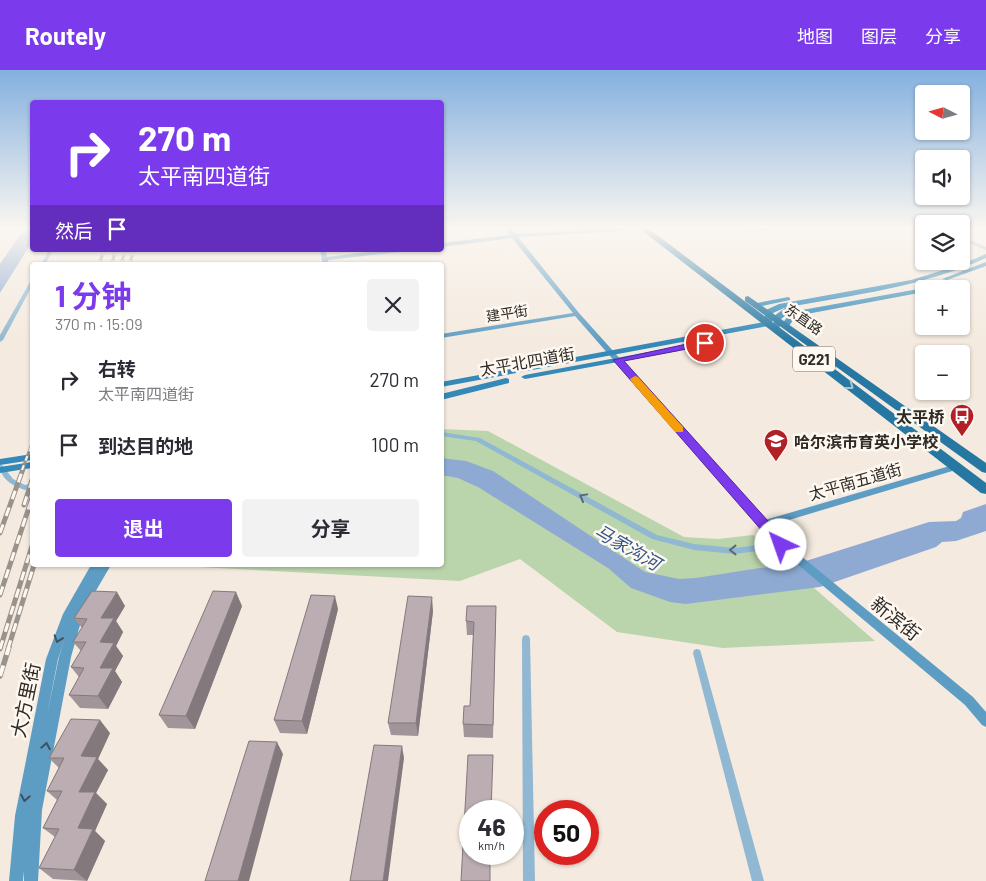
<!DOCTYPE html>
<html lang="zh">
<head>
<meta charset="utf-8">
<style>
	:root { --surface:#fff; --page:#f2f2f3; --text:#2b2b33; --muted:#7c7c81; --accent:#7c3aed }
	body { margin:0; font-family:Barlow,"Noto Sans SC",sans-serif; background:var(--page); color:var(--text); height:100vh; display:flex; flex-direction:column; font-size:19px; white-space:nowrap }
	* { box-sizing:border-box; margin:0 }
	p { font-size:16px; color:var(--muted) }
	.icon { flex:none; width:28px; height:28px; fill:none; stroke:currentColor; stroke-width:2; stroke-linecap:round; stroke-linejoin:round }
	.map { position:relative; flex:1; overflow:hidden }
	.drawer { position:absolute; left:30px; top:192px; width:414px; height:305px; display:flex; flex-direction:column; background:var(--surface); border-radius:5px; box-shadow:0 1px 4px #0004 }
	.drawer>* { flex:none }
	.banner { position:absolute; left:30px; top:30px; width:414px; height:152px; border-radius:5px; box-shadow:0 1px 4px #0004; background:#7c3aed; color:#fff; overflow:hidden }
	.needle { width:32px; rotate:276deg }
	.controls { position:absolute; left:915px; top:15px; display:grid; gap:10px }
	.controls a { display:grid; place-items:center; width:55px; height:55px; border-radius:5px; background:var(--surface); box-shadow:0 1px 4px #0004; font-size:25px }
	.speed { position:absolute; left:459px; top:730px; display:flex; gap:10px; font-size:25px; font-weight:700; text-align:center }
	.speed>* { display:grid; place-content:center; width:65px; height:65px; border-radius:50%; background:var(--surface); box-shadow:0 1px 4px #0004; line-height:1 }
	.speed small { font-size:12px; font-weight:400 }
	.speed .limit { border:8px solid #d22; background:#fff; color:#111 }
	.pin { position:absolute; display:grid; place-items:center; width:42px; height:42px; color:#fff; margin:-21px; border:2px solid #fff; border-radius:50%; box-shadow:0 1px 5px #0007 }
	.me { position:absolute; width:55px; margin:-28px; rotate:318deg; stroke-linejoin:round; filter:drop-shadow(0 0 4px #0008) }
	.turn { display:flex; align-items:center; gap:18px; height:105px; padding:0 25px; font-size:22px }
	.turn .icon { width:65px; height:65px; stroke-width:2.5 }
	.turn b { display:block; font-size:35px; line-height:42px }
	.then { display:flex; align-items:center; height:48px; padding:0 25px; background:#0003; gap:10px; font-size:19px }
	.round { display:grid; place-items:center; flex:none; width:52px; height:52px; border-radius:5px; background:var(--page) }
	.overview { display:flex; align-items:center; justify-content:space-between; height:85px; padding:0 25px }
	h1 { font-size:30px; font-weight:700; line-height:38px; color:var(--accent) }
	.button { display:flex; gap:10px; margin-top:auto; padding:10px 25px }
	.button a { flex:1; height:58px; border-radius:5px; background:var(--accent); color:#fff; font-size:20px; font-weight:700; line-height:58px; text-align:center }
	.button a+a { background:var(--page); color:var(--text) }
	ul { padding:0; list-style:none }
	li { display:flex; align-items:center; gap:15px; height:65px; padding:0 25px }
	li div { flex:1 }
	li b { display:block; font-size:19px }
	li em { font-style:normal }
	header { display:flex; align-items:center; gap:30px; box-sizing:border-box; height:70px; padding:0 25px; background:var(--accent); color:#fff }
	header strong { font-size:24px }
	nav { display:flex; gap:28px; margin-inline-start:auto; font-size:18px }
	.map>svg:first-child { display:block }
	.green { fill:#bad4ab }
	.water { fill:#8eaad2 }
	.pier { fill:#f4eadf }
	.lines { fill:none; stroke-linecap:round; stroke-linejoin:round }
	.street { fill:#90b8d2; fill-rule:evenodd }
	.secondary { fill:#5e9dc3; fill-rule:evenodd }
	.primary { fill:#3489b8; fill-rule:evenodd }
	.highway { fill:#2677a2; fill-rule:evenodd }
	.rail-far2-casing { stroke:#9a938b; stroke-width:3 }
	.rail-far1-casing { stroke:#9a938b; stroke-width:5 }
	.rail-casing { stroke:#9a938b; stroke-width:5.5 }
	.rail-far2 { stroke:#fef8f1; stroke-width:2; stroke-dasharray:5; stroke-linecap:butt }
	.rail-far1 { stroke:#fef8f1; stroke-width:3; stroke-dasharray:9; stroke-linecap:butt }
	.rail { stroke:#fef8f1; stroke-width:4; stroke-dasharray:11; stroke-linecap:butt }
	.wall { fill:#a19599 }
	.shaded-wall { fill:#83797d }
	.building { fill:#bbadb2; stroke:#83797d }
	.oneway { stroke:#a8c4d1 }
	.oneway2 { stroke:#5a6a73 }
	.oneway3 { stroke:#3f525d }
	.route { fill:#7c3aed; stroke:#51269a }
	.slow { fill:#f59e0b }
	.labels { text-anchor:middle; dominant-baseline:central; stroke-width:5; stroke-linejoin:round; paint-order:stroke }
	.far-street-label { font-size:14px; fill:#2e2a26; stroke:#fef8f1 }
	.shield { fill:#fef8f1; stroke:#6c6863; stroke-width:1 }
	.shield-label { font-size:15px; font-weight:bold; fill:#2e2a26 }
	.street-label { font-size:16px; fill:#2e2a26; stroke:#fef8f1 }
	.poi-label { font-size:16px; font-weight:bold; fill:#2e2a26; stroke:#fef8f1; text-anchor:end }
	.water-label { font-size:18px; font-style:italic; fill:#30568a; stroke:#fef8f1 }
	.near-street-label { font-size:19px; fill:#2e2a26; stroke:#fef8f1 }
</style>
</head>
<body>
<header>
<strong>Routely</strong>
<nav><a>地图</a><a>图层</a><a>分享</a></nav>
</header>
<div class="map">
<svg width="986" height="811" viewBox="0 0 986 811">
	<rect width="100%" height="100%" fill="#f4eadf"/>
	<path class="green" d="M441,359L488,361L684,467L718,469L753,465L875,571L723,578L617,562L520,489L460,511L198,497L441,495Z"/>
	<path class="water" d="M24,159H32V172L0,223V194Z
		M441,388L466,391L493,401L645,502L679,509L696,508L760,498L790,496L929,452L956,451L961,448L963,442L986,434V461L956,471L942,472L936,477L820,517L686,534L670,532L631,518L608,498L478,417L458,408L441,405Z"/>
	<path class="pier" d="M32,427V440L26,459L9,462L21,430Z
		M16,431L4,463H0V451L7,433Z"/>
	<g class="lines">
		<path class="street" d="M961,167L986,177V180L961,170Z
			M49,180H53L45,195H41Z
			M30,212H32V216L3,270L0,272V265Z
			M441,362L480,368L657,465L694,474L734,478L781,472L784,473L785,475L784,477L781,478L734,484L694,480L652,469L476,371L441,366Z
			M0,395H2L13,409L25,415L32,413V418L25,420C13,416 0,409 0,395Z
			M526,565L529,566L530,569L535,811H523L522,569L523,566Z
			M697,579L700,580L701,583L764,811H752L693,583L694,580Z"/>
		<path class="secondary" d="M505,159H511L515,164L599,159H625L622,161L518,167L579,243L765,450L953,395H959L960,397L959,399L769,456L784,472L973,627L986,642V657L982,655L965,635L778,478L575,246L441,268V264L573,243L512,168L441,177V173L510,165Z
			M320,180H326L327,187L385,180H402L399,182L328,190L329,195H323Z
			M91,495H111L84,541L71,587L42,740L38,811H24V801L23,811H9L15,746L46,589L63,544ZM65,568L59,587L47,645L58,589Z"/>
		<path class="primary" d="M986,184V188C922,217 853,225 784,238L773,243L772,254L768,256L441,317V312L764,252L766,240L779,234L911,210L960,195Z
			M986,192V196L947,210L942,209Z
			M955,210L958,212L957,213L940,219H929Z
			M924,218L927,219H924V222L796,246L789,256H786L782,254L791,242Z
			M788,227L790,228V230L757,237L753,235L757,233Z
			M796,237H799V241L790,242L781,249L779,261H773L774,246L785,238Z
			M675,277H678V281L525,309L521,307L525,305Z
			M506,308L509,309V313L441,330V324Z
			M32,384V390L0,395V389Z
			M32,392V398L0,403V397Z"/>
		<path class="highway" d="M640,159H649L986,413V424L981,423Z
			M748,226L986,393V403L982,402L745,231V227Z"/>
		<defs>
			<path id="rail-far2" d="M99,195L104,180
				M111,195L116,180
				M121,195L125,180
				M129,195L134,180
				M22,400L32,374"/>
			<path id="rail-far1" d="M24,435L32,410
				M0,463L23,399
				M0,525L32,428
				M0,579L32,476
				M8,579L34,495"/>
			<path id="rail" d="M0,606L9,577"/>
		</defs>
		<use href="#rail-far2" class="rail-far2-casing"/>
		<use href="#rail-far1" class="rail-far1-casing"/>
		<use href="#rail" class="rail-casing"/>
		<use href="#rail-far2" class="rail-far2"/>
		<use href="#rail-far1" class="rail-far1"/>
		<use href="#rail" class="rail"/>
	</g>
	<path class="wall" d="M746,159H772L761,161L745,162Z
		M125,536L116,551L123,562L116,576L123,586L115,601L122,612L108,639L80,638L69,625L79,607L71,597L81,581L73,572L82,558L74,548Z
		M242,536L195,659L168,658L159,645Z
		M496,536L493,668L464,667L463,654L470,636L473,565H467L466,551Z
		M338,539L307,664L280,663L274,650Z
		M433,541L418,666L391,665L388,653Z
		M110,663L98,689L108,700L96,723L107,734L95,761L105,771L87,811L53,809L39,798L55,767L43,758L57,730L47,721L59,698L49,688Z"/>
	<path class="shaded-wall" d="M762,159H772L761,161Z
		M117,522L125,536L116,551L123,562L116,576L123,586L115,601L122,612L108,639L98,626L100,598L101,548Z
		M236,522L242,536L195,659L186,646Z
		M335,526L338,539L307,664L302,651Z
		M432,527L433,541L418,666L416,653Z
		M100,650L110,663L98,689L108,700L96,723L107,734L95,761L105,771L87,811L74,800L78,758L81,686Z
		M277,672L283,684L249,811H238Z
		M402,676L404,688L388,811H383Z"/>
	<path class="building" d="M92,521L117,522L101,548H114L100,572L114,573L100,598H113L98,626L69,625L84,598L71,597L86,572H73L87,549L74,548Z
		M213,521L236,522L186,646L159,645Z
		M311,525L335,526L302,651L274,650Z
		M408,526L432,527L416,653H388Z
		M467,536H496L493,655L463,654L464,636H470L474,552L466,551Z
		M71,649L100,650L81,686L97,687L79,722H95L78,758L93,759L74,800L39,798L59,759L43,758L62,721H47L64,688H49Z
		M249,671L277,672L238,811H205Z
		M374,675L402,676L383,811H350Z
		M468,685H493L491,741H470V784H490V811H461Z"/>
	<defs><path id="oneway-chevron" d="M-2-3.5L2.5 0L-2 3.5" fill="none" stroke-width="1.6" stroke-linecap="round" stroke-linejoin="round" transform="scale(1.25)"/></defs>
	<use class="oneway" href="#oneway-chevron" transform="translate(850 316) rotate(37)"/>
	<g class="oneway2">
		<use href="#oneway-chevron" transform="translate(583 427) rotate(-151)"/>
		<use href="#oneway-chevron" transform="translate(733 480) rotate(180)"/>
	</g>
	<g class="oneway3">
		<use href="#oneway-chevron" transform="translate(58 569) rotate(109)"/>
		<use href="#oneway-chevron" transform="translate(46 676) rotate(-80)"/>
		<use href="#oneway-chevron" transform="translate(25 728) rotate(100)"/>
	</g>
	<linearGradient id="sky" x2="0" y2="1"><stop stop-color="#84b0df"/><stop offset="0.58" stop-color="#faf6f1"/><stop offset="1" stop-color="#faf6f1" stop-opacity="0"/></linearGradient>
	<rect width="986" height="272" fill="url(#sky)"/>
	<path class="route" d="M705,270L708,271V275L624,291L786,471L788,475L786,478H777L613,290Z"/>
	<path class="slow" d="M635,306L638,307L683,357V362H675L631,311L630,309Z"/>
	<defs>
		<symbol id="bus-pin" viewBox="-11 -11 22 30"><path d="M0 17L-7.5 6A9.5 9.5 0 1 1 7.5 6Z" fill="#b11f27" stroke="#fef8f1"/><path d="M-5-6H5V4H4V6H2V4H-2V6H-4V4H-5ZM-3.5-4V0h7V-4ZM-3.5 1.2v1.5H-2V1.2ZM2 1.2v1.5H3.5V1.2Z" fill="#fff"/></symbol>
		<symbol id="school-pin" viewBox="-11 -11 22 30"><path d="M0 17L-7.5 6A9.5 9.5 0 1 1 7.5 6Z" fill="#b11f27" stroke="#fef8f1"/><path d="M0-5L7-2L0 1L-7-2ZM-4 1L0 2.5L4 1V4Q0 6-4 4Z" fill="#fff"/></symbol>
	</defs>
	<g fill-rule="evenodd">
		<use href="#bus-pin" x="948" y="332" width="28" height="38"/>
		<use href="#school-pin" x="762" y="357" width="28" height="38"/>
	</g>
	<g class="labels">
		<g class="far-street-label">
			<text transform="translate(507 243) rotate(-9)">建平街</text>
			<text transform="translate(804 249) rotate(35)">东直路</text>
		</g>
		<rect class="shield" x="793" y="276.5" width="42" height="25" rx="4"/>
		<g class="shield-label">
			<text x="814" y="289">G221</text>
		</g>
		<g class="street-label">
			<text transform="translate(527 291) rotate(-10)">太平北四道街</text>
			<text transform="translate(855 411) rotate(-16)">太平南五道街</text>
		</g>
		<g class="poi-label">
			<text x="944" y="346">太平桥</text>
			<text x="794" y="371" text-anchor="start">哈尔滨市育英小学校</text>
		</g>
		<g class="water-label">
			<text transform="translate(628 477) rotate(30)">马家沟河</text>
		</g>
		<g class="near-street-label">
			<text transform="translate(896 548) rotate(39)">新滨街</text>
			<text transform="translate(25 630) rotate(-78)">大方里街</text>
		</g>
	</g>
</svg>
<div class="controls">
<a><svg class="needle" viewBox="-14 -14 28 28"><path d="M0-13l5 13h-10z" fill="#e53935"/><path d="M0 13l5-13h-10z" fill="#7c7c81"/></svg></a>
<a><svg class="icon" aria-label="sound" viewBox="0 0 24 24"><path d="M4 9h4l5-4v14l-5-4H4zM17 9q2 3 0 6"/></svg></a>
<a><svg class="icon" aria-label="layers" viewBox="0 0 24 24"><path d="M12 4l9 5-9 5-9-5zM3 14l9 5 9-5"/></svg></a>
<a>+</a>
<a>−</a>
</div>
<div class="speed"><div>46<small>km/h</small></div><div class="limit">50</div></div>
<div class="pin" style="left:705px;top:273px;background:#d93025"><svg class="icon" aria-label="arrive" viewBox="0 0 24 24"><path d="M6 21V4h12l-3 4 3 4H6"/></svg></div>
<svg class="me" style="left:781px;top:475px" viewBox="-20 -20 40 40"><circle r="19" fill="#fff"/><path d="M0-13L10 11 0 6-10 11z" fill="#7c3aed"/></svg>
<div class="banner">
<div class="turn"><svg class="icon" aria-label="right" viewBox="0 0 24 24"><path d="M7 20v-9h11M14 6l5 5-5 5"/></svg><div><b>270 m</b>太平南四道街</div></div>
<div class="then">然后<svg class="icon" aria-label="arrive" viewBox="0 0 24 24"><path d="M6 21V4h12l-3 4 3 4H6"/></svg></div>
</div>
<section class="drawer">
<div class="overview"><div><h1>1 分钟</h1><p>370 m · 15:09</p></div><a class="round"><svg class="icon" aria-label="close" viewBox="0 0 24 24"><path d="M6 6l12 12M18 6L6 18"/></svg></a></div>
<ul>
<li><svg class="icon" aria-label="right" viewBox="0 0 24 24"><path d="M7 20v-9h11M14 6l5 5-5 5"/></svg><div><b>右转</b><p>太平南四道街</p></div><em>270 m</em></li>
<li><svg class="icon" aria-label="arrive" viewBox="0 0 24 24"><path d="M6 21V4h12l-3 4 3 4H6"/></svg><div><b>到达目的地</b></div><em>100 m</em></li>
</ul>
<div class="button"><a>退出</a><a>分享</a></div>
</section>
</div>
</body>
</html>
